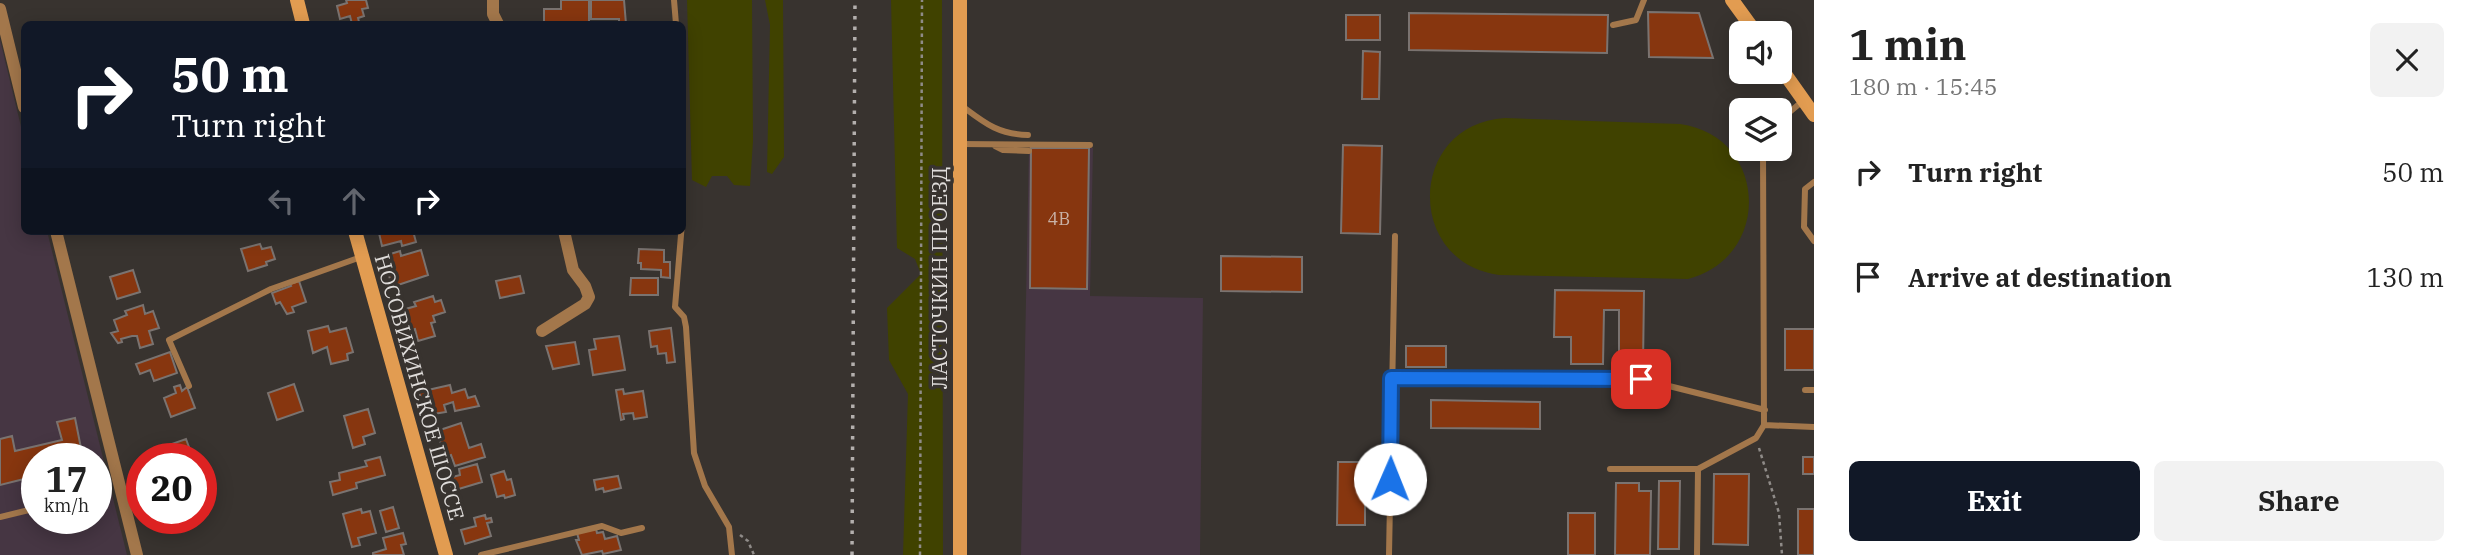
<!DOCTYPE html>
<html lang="en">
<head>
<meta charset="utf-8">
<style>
	:root { --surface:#fff; --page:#f2f2f2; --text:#222; --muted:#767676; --accent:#111827 }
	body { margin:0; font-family:"IBM Plex Serif",serif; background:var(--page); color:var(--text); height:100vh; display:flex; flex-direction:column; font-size:26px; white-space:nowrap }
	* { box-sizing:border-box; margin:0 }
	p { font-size:23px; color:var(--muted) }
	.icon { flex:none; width:38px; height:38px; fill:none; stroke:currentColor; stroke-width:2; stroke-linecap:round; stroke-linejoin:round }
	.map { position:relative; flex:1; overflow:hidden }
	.drawer { display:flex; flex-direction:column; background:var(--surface); width:665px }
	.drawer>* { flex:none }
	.top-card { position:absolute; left:21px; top:21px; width:665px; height:214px; border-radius:10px; box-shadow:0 4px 18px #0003; background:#111827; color:#fff; overflow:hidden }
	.controls { position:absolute; left:1729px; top:21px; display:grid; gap:14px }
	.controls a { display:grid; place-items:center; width:63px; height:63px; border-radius:10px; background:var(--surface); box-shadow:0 4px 18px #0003; font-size:35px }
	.speed { position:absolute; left:21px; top:443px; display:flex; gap:14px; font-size:35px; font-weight:700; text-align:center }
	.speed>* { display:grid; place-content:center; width:91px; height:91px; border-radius:50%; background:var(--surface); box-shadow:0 4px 18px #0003; line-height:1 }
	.speed small { font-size:18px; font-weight:400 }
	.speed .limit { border:10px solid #d22; background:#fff; color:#111 }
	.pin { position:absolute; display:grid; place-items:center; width:60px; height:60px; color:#fff; margin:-30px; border-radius:14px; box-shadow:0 4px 10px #0006 }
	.me { position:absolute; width:77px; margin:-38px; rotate:1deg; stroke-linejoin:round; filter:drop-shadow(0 0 5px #0008) }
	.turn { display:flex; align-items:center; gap:24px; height:147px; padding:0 35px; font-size:32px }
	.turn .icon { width:91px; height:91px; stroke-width:2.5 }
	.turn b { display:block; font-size:49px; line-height:60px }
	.lanes { display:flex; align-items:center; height:66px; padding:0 35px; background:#0003; justify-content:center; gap:35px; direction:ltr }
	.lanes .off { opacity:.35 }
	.round { display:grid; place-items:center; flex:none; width:74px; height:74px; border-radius:10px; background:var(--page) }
	.overview { display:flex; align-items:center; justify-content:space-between; height:119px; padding:0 35px }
	h1 { font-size:42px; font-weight:800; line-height:52px }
	.cta { display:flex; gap:14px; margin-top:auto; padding:14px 35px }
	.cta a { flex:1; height:80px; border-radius:10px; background:var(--accent); color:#fff; font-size:28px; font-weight:800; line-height:80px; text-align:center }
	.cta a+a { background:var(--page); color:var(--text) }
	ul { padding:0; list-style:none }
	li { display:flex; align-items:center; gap:21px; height:105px; padding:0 35px }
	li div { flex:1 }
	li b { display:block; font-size:26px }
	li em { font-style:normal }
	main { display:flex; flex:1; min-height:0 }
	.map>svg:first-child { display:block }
	.industrial { fill:#463643; fill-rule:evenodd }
	.green { fill:#404200 }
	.building { fill:#87360f; stroke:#7a7370; stroke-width:2 }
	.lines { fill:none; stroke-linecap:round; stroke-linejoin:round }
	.path { stroke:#8f8b88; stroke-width:2.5; stroke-dasharray:3.5 3.5; stroke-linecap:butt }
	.lane { stroke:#a3774b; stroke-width:6 }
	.street { stroke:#a3774b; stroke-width:12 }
	.secondary { stroke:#e29c51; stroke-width:14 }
	.rail { stroke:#b3afad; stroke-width:3.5; stroke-dasharray:3.5 7; stroke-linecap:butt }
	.route-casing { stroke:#114b97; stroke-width:18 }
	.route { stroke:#1a73e8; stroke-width:12 }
	.labels { text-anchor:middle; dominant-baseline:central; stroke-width:7; stroke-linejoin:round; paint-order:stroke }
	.number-label { font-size:18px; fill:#c9b2a7 }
	.street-label { font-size:21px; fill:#dfdcda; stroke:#38332f }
</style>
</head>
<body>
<main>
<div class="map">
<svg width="1814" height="555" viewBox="0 0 1814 555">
	<rect width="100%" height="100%" fill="#38332f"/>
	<path class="industrial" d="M0,40L24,139V231H47L127,555H0ZM37,458H96V518H37Z
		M1029,147L1093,148L1090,296L1203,298L1200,555H1021Z"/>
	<path class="green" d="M687,0H752L753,141L750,186L734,185L727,176H712L706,187L692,180Z
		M765,0H783L784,157L772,174L767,172L770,25Z
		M891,0H942L943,555H903L908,394L889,360L887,308L921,274L915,259L897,248Z
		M1505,118L1680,124C1768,136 1773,257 1688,279L1499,275C1404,262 1408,124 1505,118Z"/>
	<path class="building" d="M346,0H366L368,8L362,9L364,16L358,18L359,22L352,24L350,16L340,19L337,6L347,3Z
		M561,0H589V23L544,22V9H561Z
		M591,0H624L626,24H619V19H591Z
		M1648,12L1699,13L1713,58L1649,57Z
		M1409,13L1608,15L1607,53L1409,50Z
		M1346,15H1380V40H1346Z
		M1363,51L1380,52L1379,99H1362Z
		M1343,145L1382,146L1380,234L1341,233Z
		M1031,148H1089L1087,289L1030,288Z
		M386,231H413L416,242L402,246L401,241L382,246L379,233Z
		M260,244L262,249L271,247L275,259L266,262L267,265L248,271L241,249Z
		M639,249L664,250V262H670V278L661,277V270L641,269V263H638Z
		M421,250L428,275L392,287L384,256L400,251L401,256Z
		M1221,256L1302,257V292L1221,291Z
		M133,270L140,292L117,299L110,277Z
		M520,276L524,293L500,298L496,281Z
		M631,278H658V295H630Z
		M299,281L306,302L292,307L294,312L287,314L280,302L276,304L272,293L291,286L290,284Z
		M1555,290L1644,291L1643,365H1619V310H1604L1603,364H1571V337H1554Z
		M433,296L435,302L441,300L445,312L433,316L435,322L431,323L435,336L418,341L415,329L408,331L406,325L403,326L400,316L397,317L395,312L416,306L414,302Z
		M143,305L145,314L153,311L159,328L149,331L153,344L140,348L137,336H132L121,339L122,342L118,343L111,333L118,331L114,320L127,315L125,311Z
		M328,326L330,332L346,328L353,352L347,354L348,360L331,364L327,347L313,353L308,331Z
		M671,328L675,362L667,363L666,353L658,354L657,346L651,347L649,331Z
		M1785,329H1814V370H1785Z
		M619,336L625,370L593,375L589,350L596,349L594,339Z
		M575,342L579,364L553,369L546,346Z
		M1406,346H1446V367H1406Z
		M170,352L177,373L154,381L150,370L140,374L136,364Z
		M294,384L303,411L277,420L268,393Z
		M180,385L182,391L187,387L195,408L171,417L164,398L176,393L174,387Z
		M450,385L452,393L465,389L468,398L475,396L479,406L455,411L453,402L444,405L446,412L433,414L432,409L425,412L419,392Z
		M623,389L624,394L643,391L647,417L634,419L633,413L623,414L624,419L621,420L616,390Z
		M1431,400L1540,402V429L1431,428Z
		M368,409L375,433L363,437L365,444L353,448L344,416Z
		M75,418L83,458H37V488L27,491L24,479L0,485V439L12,436L15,451L62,440L57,422Z
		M461,423L469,448L481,444L485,457L455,466L451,455L445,457L437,431Z
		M186,439L193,458H163L160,451L164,450L163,447Z
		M380,457L385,475L356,483L357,488L333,495L330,482L340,480L339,473L367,466L365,461Z
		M1803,457H1814V474H1803Z
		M1338,462H1365V525H1337Z
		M477,464L482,482L452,491L449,478L460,475L459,469Z
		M504,471L507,480L511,479L515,495L505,498L504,495L497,497L491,475Z
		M1714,474H1749L1748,545L1713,544Z
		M618,476L621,488L604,492L603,488L596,490L594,480Z
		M1659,481H1680L1679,549H1658Z
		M1616,483H1639V491H1651L1650,555H1615Z
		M393,507L399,528L386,532L380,511Z
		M361,509L362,513L370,511L376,533L358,538L360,545L352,547L343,514Z
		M1798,509H1814V555H1798Z
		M1568,513H1595V555H1568Z
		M485,515L486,519L491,518L492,522L487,523L491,536L465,544L461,530L476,526L474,518Z
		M596,529L597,533L603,532L605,539L617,536L621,550L603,554L602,551L582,555L576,540H579L577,533Z
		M403,533L406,544L401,545L404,555H373V553L386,549L383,538Z"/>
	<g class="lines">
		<path class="path" d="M1759,448L1779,513L1782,555
			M740,535L748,541L754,555
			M920,555L922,0"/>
		<path class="lane" d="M674,0L676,24
			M1613,25L1636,20L1644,0
			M962,106C986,124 998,134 1028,135
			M1780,120L1804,100
			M960,144L1090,145
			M995,146L1003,150L1029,151
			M1814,182L1805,189L1804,227L1814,241
			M682,223L675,307L684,317L686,327L694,453L705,486L729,527L732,555
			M1391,378L1641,379L1765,410
			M189,386L169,340L271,289L361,257
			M1805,390H1814
			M1764,425L1814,427
			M1610,469H1698L1756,438L1764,425L1763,149
			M0,517L37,508
			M481,555L602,526L621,533L642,528
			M1389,555L1395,236
			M1697,555L1698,469"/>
		<path class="street" d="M493,0V14L498,24
			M0,9L24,107
			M56,231L137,555
			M542,331L585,304L589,297L585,286L573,270L564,231"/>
		<path class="secondary" d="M297,0L303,24
			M960,0V555
			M1732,0L1756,33
			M1780,67L1814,115
			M355,231L446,555"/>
		<path class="rail" d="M852,555L855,0"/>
	</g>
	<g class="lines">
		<defs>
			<path id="route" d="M1390,479L1391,378L1641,379"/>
		</defs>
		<use href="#route" class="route-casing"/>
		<use href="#route" class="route"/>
	</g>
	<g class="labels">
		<g class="number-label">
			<text x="1059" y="218">4В</text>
		</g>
		<g class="street-label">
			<text transform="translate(939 278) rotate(-90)">ЛАСТОЧКИН ПРОЕЗД</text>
			<text transform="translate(420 387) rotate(74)">НОСОВИХИНСКОЕ ШОССЕ</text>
		</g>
	</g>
</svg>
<div class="controls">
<a><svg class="icon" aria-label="sound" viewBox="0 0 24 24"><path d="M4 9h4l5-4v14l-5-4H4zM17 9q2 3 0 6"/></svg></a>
<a><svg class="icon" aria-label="layers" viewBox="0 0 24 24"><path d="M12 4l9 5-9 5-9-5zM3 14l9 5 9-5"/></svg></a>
</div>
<div class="speed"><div>17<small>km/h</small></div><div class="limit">20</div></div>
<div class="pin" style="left:1641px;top:379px;background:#d93025"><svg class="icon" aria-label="arrive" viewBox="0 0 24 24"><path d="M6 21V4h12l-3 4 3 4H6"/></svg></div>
<svg class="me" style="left:1390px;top:479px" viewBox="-20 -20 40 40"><circle r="19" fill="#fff"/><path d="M0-13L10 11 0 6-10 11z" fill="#1a73e8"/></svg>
<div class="top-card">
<div class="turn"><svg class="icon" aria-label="right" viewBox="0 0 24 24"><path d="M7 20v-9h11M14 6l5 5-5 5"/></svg><div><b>50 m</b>Turn right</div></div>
<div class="lanes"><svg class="icon off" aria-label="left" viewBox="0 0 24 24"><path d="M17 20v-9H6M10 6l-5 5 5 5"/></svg><svg class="icon off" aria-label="ahead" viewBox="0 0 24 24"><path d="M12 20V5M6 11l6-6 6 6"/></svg><svg class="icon" aria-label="right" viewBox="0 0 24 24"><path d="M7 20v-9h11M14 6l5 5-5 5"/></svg></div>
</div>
</div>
<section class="drawer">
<div class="overview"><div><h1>1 min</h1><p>180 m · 15:45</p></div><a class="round"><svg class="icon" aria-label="close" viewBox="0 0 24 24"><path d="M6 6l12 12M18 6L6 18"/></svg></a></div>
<ul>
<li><svg class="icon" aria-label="right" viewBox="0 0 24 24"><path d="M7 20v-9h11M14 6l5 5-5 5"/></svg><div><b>Turn right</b></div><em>50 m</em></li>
<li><svg class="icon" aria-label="arrive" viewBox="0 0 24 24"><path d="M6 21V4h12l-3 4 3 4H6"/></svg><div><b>Arrive at destination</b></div><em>130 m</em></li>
</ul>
<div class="cta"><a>Exit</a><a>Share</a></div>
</section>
</main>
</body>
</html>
